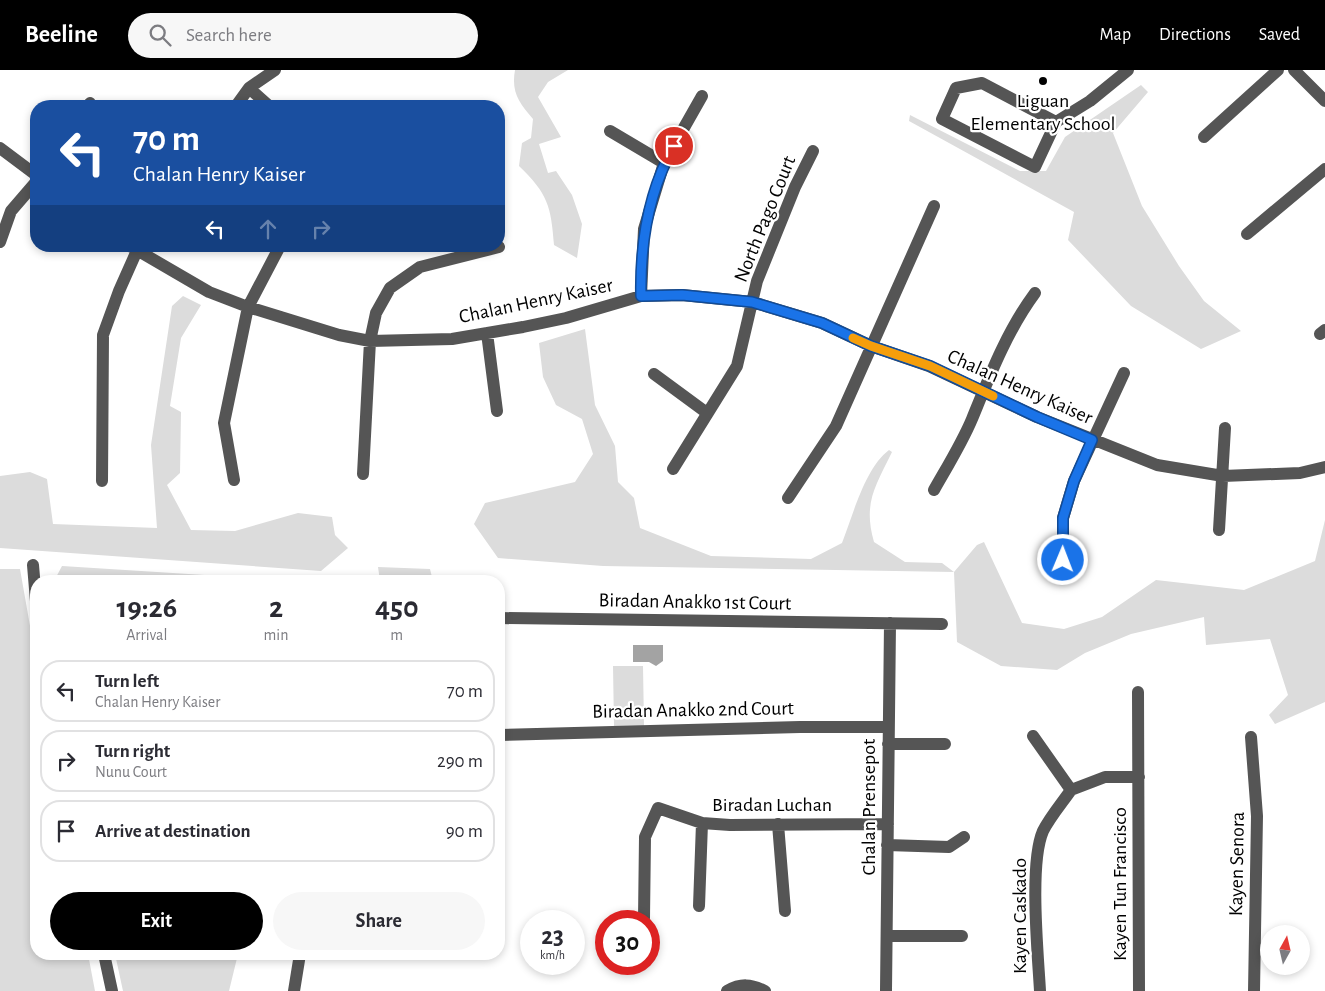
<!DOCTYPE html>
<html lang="en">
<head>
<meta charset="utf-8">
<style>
	:root { --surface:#fff; --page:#f7f7f7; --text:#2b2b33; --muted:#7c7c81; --line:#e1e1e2; --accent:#000 }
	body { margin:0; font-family:"Alegreya Sans",sans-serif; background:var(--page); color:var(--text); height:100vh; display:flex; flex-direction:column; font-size:19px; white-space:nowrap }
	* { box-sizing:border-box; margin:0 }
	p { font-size:16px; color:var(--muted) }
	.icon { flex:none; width:28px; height:28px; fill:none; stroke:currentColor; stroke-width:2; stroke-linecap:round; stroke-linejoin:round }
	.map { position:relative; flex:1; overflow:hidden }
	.sheet { position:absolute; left:30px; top:505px; width:475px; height:385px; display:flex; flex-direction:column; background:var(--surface); border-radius:20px; box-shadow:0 2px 8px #0003 }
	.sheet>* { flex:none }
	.top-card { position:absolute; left:30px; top:30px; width:475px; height:152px; border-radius:20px; box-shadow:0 2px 8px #0003; background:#1a4fa0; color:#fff; overflow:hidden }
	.needle { width:32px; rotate:8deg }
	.controls { position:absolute; left:1260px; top:855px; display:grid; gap:10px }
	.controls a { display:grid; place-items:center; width:50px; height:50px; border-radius:50%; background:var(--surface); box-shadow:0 2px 8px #0003; font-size:25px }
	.speed { position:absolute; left:520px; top:840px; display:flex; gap:10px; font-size:25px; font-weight:700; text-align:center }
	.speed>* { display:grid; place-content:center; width:65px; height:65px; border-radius:50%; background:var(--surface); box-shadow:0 2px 8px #0003; line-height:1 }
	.speed small { font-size:12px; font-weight:400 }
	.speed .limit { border:8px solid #d22; background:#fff; color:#111 }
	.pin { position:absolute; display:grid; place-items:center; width:42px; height:42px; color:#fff; margin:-21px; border:2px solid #fff; border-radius:50%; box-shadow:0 1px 5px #0007 }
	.me { position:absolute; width:55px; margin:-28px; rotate:1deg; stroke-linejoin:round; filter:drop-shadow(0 0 4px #0008) }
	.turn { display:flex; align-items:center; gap:18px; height:105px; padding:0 20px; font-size:22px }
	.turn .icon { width:65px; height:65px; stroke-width:2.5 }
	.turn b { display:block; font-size:35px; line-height:42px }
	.lanes { display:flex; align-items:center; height:48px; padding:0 20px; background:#0003; justify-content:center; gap:25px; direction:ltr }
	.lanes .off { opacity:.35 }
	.eta { display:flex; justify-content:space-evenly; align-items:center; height:85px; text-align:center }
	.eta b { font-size:30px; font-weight:600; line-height:35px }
	.cta { display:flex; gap:10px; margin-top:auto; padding:10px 20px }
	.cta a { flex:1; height:58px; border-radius:30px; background:var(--accent); color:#fff; font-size:20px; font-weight:600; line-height:58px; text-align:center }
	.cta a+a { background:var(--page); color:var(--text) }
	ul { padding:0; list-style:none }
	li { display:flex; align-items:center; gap:15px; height:62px; margin:0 10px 8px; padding:0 10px; border:2px solid var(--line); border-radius:20px }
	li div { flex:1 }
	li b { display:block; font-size:19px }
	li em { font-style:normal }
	header { display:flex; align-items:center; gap:30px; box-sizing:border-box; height:70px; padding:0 25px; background:var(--accent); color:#fff }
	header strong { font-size:24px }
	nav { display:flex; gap:28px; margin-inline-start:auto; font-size:18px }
	.search { width:350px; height:45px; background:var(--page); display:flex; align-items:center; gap:12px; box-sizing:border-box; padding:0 18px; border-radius:28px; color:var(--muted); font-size:19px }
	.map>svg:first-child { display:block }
	.green { fill:#dcdcdc }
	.water { fill:#a3a3a3 }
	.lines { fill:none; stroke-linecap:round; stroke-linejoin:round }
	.minor { stroke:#555; stroke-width:12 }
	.route-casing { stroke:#114b97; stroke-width:12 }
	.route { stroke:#1a73e8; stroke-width:9 }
	.slow { stroke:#f59e0b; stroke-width:9 }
	.poi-dot { fill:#000; stroke:#fff; stroke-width:2 }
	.labels { text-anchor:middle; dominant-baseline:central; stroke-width:4.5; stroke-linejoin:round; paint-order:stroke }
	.poi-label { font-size:20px; fill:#000; stroke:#fff }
	.street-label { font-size:20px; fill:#000; stroke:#fff }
</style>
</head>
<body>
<header>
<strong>Beeline</strong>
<div class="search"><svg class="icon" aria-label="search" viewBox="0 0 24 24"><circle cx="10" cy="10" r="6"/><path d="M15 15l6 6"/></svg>Search here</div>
<nav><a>Map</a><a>Directions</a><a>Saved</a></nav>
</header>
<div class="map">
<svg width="1325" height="921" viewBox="0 0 1325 921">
	<rect width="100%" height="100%" fill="#fff"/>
	<path class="green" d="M515,0H568L548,12L538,27L561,67L539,74L548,103L556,101L572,125L582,154L577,188L554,175C551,136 548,124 519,96L522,73L531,68L533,49C519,33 511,22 515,0Z
		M1141,15L1148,22L1113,63L1142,136L1179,196L1204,231L1241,261L1201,279L1131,236L1068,170L1074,142L909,51L910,45L1020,101H1046L1065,67Z
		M183,226L201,235L181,268L170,336L181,342L180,403L167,415L191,460L235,461L298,443L332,447L335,465L348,478L321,501L0,478V406L30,402L47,409L53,454L157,458L151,375L172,236Z
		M585,259L595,335L615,376L618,412L634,428L640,458L711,486L811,489L842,473C853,445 865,398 889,380L892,382C875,417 863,433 874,472L905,492L942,493L954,502L977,475L984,472L1022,553L1064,559L1102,547L1156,510L1244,520L1315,491L1325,450V632L1275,654L1269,645L1288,625L1270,569L1206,575L1204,547L1131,564L1085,583L1057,600L1001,596L957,572L954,502L603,496L498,488L474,454L485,433L575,412L593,384L582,349L556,335L543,307L539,273Z
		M62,496L252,508L253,511H54Z
		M378,497L430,499L433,511H380Z
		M0,499H20L36,590V884H88L95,921H0Z
		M613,596H643L644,656H614Z
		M115,884H238L229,921H123Z"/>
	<path class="water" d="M633,575H663V591L656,596L649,592H633Z"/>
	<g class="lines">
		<path class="minor" d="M1294,0L1325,31
			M249,18L269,36
			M89,36L90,33
			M236,36L249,18L275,0
			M1056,52L982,13L956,18L942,49L1035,97L1056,52L1090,31L1128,0
			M610,61L664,93
			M1204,67L1278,0
			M0,78L36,105
			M1247,164L1325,99
			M0,172L11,141L36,112
			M130,176L209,222L248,237L339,265L370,271L452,269L523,257L566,248L641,226L682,225L752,232L822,253L871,276L929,296L1037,347L1157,395L1223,406L1300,403L1325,397
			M641,226L644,159L664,93L702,26
			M487,263L497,341
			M1320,264L1325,260
			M654,304L707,343
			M673,399L737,296L757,211L795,117L813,81
			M363,404L370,271L376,243L390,218L420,197L499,177
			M234,410L224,353L248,237L280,176
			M102,411L103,265L119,221L139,176
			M934,420C947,397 962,373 972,349C990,305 1007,261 1035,223
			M788,428L836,356L934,136
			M1219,460L1225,358
			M1063,491V448L1074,411L1124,303
			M33,495L36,531
			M499,548L942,554
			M1138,622L1139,921
			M499,665L800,657H888
			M1033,666L1071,720
			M1251,667L1257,746L1254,921
			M888,674H945
			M1071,720L1105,707H1139
			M778,754L785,841
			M887,775L949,777L964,767
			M699,836L702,753
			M644,848L645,767L658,738L702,753L730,755L888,754
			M887,866H962
			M104,884L112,921
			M294,921L300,884
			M727,921C741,913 751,914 765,921
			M886,921L890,553
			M1040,921C1038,884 1029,793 1043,761C1050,747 1062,733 1071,720"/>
	</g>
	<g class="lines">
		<defs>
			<path id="route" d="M674,76C648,122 640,174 641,226L682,225L752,232L822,253L871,276L930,296L1037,347L1092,370L1074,411L1063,448V490"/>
		</defs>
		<use href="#route" class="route-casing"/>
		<use href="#route" class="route"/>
		<path class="slow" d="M853,268L871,276L930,296L993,326"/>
	</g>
	<circle class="poi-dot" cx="1043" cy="11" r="5"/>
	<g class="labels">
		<g class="poi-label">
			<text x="1043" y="31">Liguan<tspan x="1043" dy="23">Elementary School</tspan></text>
		</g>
		<g class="street-label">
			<text transform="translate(765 149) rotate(-68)">North Pago Court</text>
			<text transform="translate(536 231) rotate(-12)">Chalan Henry Kaiser</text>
			<text transform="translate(1020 317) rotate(24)">Chalan Henry Kaiser</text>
			<text transform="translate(695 532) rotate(1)">Biradan Anakko 1st Court</text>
			<text transform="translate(693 640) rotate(-1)">Biradan Anakko 2nd Court</text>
			<text x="772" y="735">Biradan Luchan</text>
			<text transform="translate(869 737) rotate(-90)">Chalan Prensepot</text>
			<text transform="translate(1237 794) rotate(-89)">Kayen Senora</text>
			<text transform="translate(1120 814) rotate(-90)">Kayen Tun Francisco</text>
			<text transform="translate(1020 846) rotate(-90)">Kayen Caskado</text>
		</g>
	</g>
</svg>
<div class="controls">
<a><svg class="needle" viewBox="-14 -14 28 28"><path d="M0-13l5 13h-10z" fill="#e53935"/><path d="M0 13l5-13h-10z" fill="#7c7c81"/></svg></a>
</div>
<div class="speed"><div>23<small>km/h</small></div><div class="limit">30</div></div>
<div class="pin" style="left:674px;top:76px;background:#d93025"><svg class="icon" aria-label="arrive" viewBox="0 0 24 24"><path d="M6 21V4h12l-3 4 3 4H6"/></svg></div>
<svg class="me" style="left:1063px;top:490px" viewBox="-20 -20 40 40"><circle r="17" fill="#1a73e8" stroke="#fff" stroke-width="3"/><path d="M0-11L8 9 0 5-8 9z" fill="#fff"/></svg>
<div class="top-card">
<div class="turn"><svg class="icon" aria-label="left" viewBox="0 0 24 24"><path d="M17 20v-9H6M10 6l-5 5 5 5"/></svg><div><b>70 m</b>Chalan Henry Kaiser</div></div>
<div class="lanes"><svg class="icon" aria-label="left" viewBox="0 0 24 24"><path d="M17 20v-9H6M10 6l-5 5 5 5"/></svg><svg class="icon off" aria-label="ahead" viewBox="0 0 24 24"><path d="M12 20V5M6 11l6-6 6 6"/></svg><svg class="icon off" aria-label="right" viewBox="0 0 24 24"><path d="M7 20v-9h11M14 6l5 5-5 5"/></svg></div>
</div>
<section class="sheet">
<div class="eta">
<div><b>19:26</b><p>Arrival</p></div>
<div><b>2</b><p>min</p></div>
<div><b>450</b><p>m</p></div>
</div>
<ul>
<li><svg class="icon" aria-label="left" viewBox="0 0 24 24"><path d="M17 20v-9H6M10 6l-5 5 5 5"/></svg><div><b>Turn left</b><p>Chalan Henry Kaiser</p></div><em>70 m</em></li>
<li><svg class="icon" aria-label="right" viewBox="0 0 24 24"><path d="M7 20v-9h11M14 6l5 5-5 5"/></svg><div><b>Turn right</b><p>Nunu Court</p></div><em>290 m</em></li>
<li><svg class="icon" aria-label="arrive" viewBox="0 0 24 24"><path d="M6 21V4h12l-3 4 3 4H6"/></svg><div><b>Arrive at destination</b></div><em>90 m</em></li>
</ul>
<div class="cta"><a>Exit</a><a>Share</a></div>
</section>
</div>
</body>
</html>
